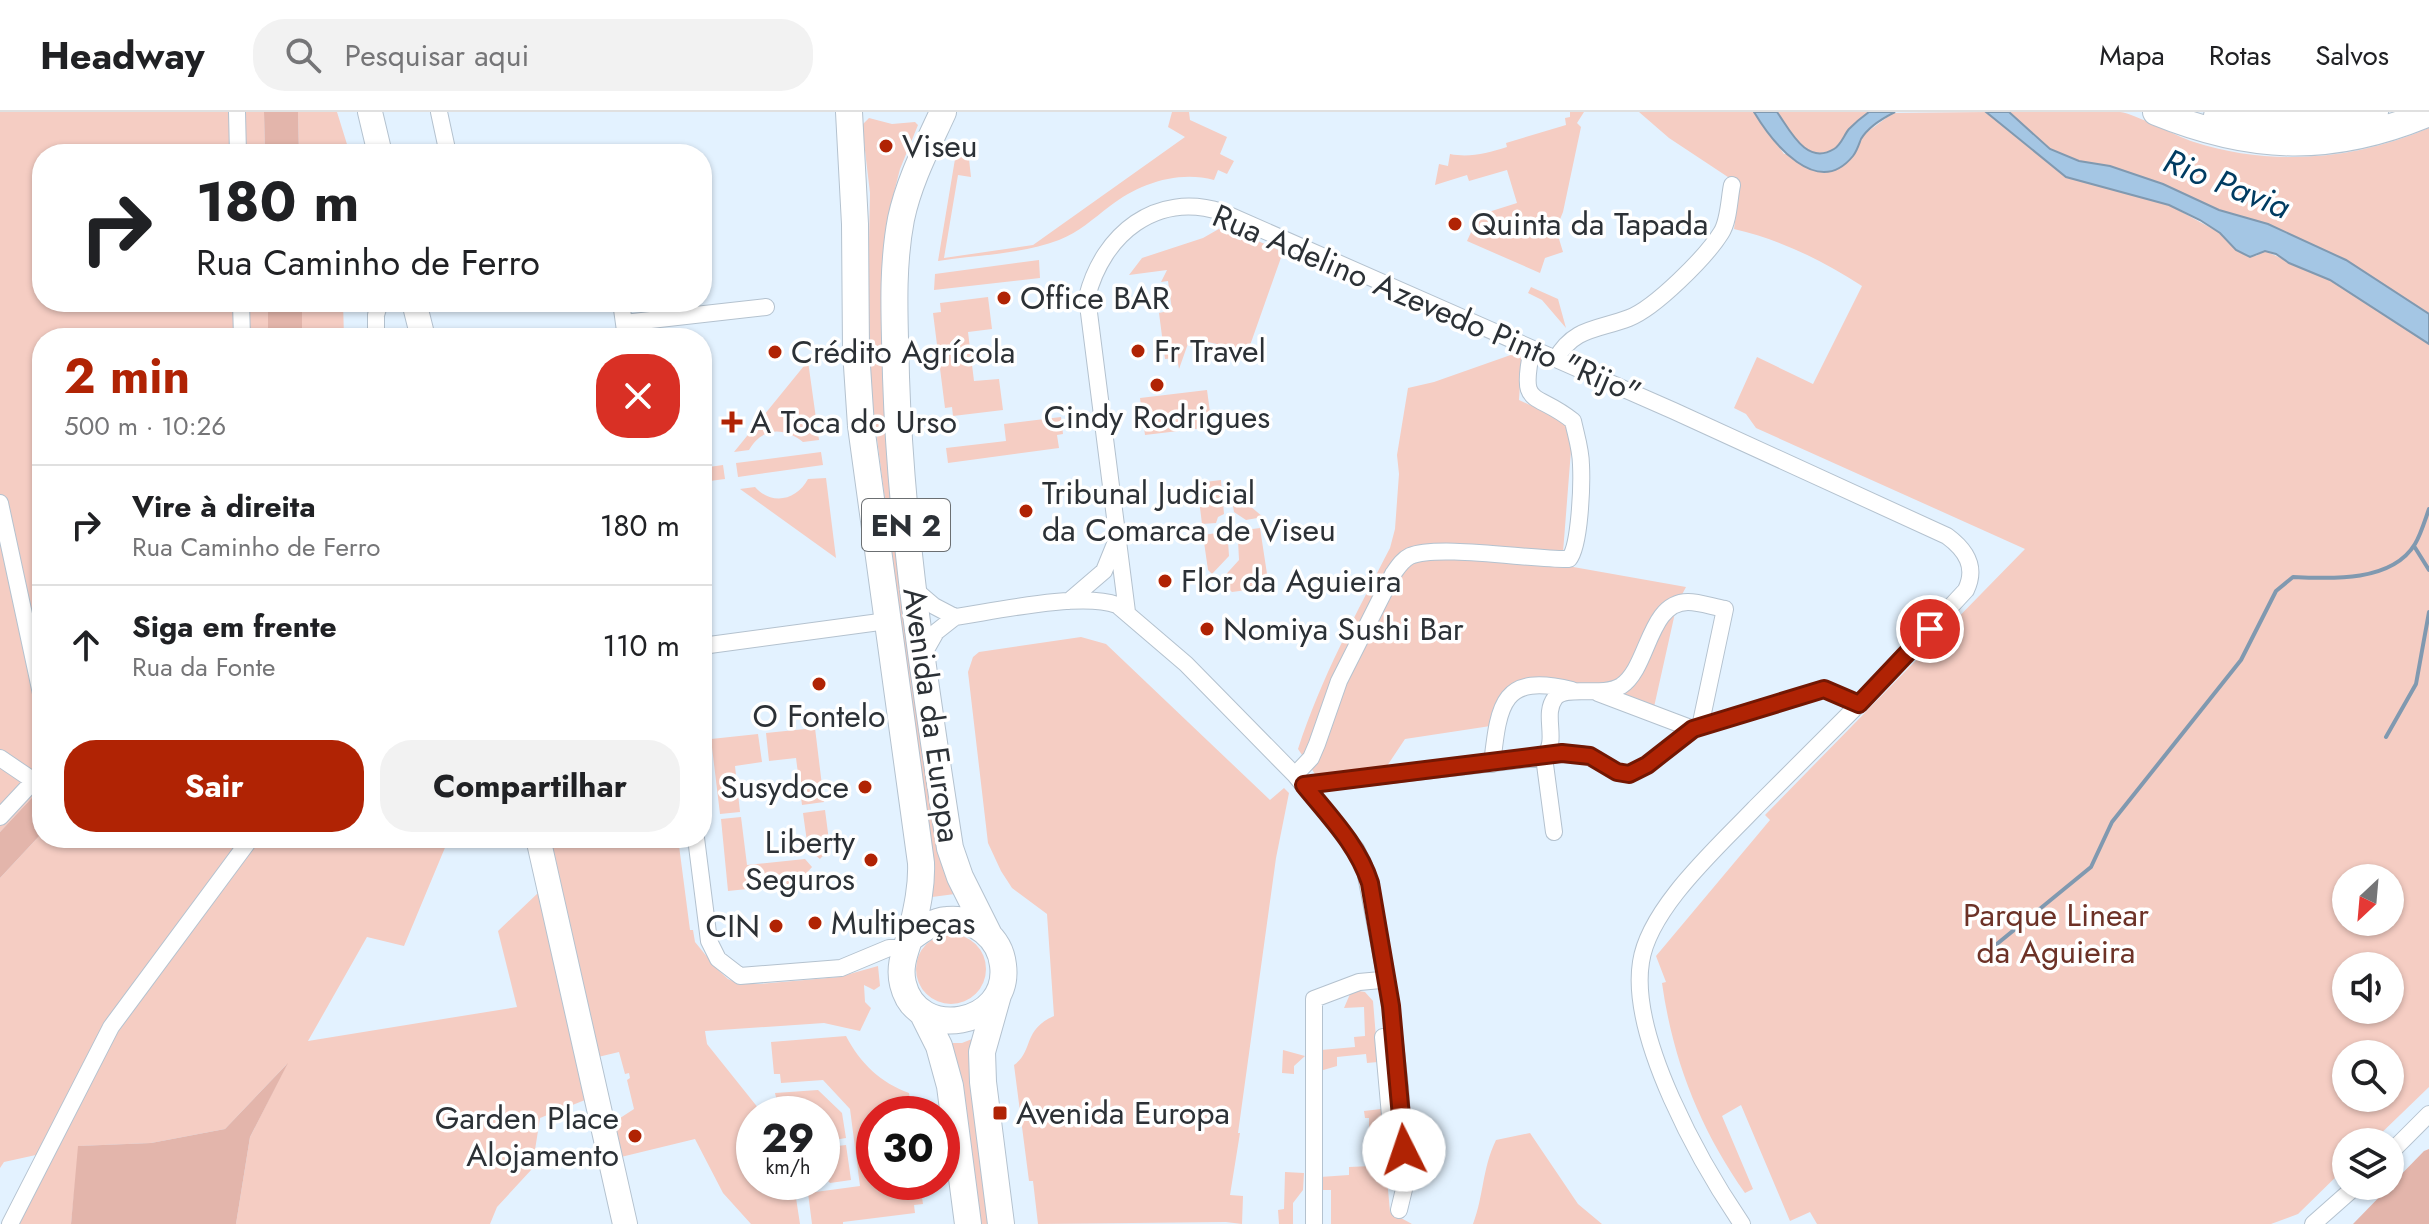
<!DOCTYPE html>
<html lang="pt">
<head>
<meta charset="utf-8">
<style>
	:root { --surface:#fff; --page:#f2f2f2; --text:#202124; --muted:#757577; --line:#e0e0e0; --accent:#b02304 }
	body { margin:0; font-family:Jost,sans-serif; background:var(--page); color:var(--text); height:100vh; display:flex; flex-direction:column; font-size:30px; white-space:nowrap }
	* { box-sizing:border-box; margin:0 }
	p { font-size:26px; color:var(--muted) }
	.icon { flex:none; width:44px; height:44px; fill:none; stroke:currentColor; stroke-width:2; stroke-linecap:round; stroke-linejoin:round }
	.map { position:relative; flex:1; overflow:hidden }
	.sheet { position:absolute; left:32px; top:216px; width:680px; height:520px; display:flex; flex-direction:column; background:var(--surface); border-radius:32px; box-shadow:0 2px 6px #0004 }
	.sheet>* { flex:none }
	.guide { position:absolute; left:32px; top:32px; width:680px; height:168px; border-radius:32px; box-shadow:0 2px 6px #0004; background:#fff; color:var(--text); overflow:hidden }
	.needle { width:52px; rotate:206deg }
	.controls { position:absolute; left:2332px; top:752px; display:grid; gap:16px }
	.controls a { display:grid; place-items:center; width:72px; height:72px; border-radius:50%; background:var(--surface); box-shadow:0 2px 6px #0004; font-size:40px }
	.speed { position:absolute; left:736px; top:984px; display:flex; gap:16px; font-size:40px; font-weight:700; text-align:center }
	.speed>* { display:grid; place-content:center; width:104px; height:104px; border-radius:50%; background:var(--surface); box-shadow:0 2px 6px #0004; line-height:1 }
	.speed small { font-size:20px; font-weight:400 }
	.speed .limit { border:12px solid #d22; background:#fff; color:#111 }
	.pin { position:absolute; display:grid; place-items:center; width:68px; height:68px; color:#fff; margin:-34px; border:4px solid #fff; border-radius:50%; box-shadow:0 2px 8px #0007 }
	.me { position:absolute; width:88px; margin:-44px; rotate:356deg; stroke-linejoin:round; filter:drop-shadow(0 0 6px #0008) }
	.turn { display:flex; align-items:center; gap:28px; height:168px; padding:0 32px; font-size:36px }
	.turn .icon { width:104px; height:104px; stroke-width:2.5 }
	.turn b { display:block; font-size:56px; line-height:68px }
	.round { display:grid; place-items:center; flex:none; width:84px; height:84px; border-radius:32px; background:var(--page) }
	.head { display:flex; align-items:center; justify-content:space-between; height:136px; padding:0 32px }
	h1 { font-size:48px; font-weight:700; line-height:60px; color:var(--accent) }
	.cta { display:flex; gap:16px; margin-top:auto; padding:16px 32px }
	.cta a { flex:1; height:92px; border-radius:32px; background:var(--accent); color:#fff; font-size:32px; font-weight:700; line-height:92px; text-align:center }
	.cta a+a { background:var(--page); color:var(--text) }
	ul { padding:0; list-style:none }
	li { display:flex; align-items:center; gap:24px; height:120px; padding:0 32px; border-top:2px solid var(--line) }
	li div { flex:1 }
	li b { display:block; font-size:30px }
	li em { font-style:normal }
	header { display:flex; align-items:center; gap:48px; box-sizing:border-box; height:112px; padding:0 40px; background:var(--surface); border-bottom:2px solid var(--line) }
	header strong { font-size:38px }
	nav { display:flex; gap:44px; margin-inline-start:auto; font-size:28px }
	.search { width:560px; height:72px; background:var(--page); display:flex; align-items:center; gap:20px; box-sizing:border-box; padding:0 28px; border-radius:32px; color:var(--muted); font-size:30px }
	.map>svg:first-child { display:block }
	.green { fill:#f5cdc3; fill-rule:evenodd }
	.forest { fill:#e3b5ab }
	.water { fill:#a4c6e4; stroke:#8099b0; stroke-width:2 }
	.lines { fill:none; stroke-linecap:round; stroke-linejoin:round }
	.stream { stroke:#8099b0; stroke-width:4 }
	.street-casing { stroke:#b4c2cf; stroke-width:18 }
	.secondary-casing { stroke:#b4c2cf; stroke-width:26 }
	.primary-casing { stroke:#b4c2cf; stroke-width:28 }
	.street { stroke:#fff; stroke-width:16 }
	.secondary { stroke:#fff; stroke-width:24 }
	.primary { stroke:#fff; stroke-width:26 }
	.route-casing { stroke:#721703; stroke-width:20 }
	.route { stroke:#b02304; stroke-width:14 }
	.poi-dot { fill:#b02304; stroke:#fff; stroke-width:3 }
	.labels { text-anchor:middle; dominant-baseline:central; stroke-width:7; stroke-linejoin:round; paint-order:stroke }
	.shield { fill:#fff; stroke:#6b6f72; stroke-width:2 }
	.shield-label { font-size:30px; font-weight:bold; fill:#2c3136 }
	.poi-label { font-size:32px; fill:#2c3136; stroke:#fff; text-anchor:start }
	.street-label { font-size:32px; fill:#2c3136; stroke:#fff }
	.park-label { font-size:32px; fill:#6d3227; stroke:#fff }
	.water-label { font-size:34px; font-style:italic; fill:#003c62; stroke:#fff }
</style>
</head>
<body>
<header>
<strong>Headway</strong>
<div class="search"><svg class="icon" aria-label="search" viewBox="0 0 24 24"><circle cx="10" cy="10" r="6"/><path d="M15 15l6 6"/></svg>Pesquisar aqui</div>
<nav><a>Mapa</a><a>Rotas</a><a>Salvos</a></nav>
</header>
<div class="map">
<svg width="2429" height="1112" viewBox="0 0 2429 1112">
	<rect width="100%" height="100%" fill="#e3f2ff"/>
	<path class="green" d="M0,0H264L265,42H42V190H268V226H42V675L0,720Z
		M298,0H337L350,42H299Z
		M1172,0H1189L1190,8L1227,25L1220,42L1234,49L1227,62L1218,58L1214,68C1178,58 1138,72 1110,94C1093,107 1079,120 1059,128C1022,142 977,143 938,149L956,41L969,47L971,65L958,63L944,146L1033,133L1185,25L1168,15Z
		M1570,0H1584L1577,11L1581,15L1563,100L1556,117L1563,140L1545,146L1540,161L1467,129L1479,103L1517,91L1507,58L1469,69L1467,63L1435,73L1439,52L1448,54L1450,42C1470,46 1487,41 1507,35L1506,31L1566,13L1565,6L1570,5Z
		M1639,0H1754L1784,42L1854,43L1863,23L1893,1L1986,0L2066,65L2169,93L2220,121L2236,138L2256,144L2265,139L2330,168L2429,232V975L2372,1030H2346V1055L2298,1102L2271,1112H1817L1810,1100L1790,1109L1741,993L1722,1004L1753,1077L1745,1081C1700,1017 1673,949 1662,871L1666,870L1656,844L1770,708L1765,703L2025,437L1756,316L1746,302L1734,296L1757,245L1813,272L1862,174C1822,148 1781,128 1734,117L1740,73L1669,26ZM2346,766H2390V810H2346ZM2346,854H2390V898H2346ZM2346,942H2390V986H2346Z
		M1777,0H1869C1862,5 1855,11 1849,17C1844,23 1841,33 1834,37C1807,53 1789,18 1777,0Z
		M2009,0C2046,0 2084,0 2120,0C2136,2 2175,24 2194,30C2272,55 2354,48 2429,16V202L2346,148L2268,112L2219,98L2163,72L2110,54L2079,49L2050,37Z
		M869,6L892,12L915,10L918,13L900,57L888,104L886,125L955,782L932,785H930L928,715L869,266L867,230L870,81L862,13Z
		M1224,114L1283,140L1248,239L1190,226L1179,257L1177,246L1165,247L1159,201L1172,198L1168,169L1161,170L1167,158L1129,163L1142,146L1203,126Z
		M1039,148L1040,166L934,178L935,162Z
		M1531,175L1558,187L1566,216L1542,188L1528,181Z
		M988,185L992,217L968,220L974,269L999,267L1003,298L953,304L952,295L945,296L933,201L941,200L940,191Z
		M302,190H343L344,226H302Z
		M1522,239L1519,288L1573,313L1562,453L1686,475L1677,492L1654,595L1523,575L1497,613L1405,627L1387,654L1365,660L1317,665L1298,637C1321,566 1356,502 1390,436L1395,417L1399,362L1397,343L1408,276L1434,270Z
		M808,249L819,328L803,330C784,315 762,315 749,338L734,340Z
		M1207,278L1212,315L1145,323L1140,286Z
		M1061,305L1063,322L1057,323L1059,336L948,351L946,336L1006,329L1004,312Z
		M821,340L823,353L738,365L736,351Z
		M723,353L725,367L702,370V356Z
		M826,366L836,446L740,377L755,375C772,394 797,388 808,367Z
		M1221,368L1224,402L1218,405L1216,411L1202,412L1197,371Z
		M1230,377L1263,405L1246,408L1234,400Z
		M1260,416L1269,475L1232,480L1220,469L1239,448L1238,428L1244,423L1245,418Z
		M1217,421L1228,429L1229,444L1212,462L1208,458L1203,423Z
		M1081,525L1106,532L1270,688L1284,676L1289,681L1276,746L1238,1021H1240L1230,1083L1243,1084L1242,1112L1226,1110L1038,1112L1033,1069H1029L1014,953C1034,939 1022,918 1054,904L1047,802L1012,776L1001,759L988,731L968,560L973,545L979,540Z
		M815,616L824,690L802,693L796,646L769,649L766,621Z
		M758,622L762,650L735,654L740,700L720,702L711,627Z
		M825,698L830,736L820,747L808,737L803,701Z
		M741,705L747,753L805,747L812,755L797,772L728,779L721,707Z
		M42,721V726H449L404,834L367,825L308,929L517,895L498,819L538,781L585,988L540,1006L532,1057L497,1095L490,1112H236L250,1025L287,952L225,1017L151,1031L79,1034L71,1112H18L54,1039L4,1050L0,1056V766Z
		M547,726H678L690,818H693L695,830L717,857L728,867L737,871L760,872L839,865L878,854L880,874L874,878L864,873L865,890L871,896L860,919L824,911L705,919L707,932L763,1002H754V1070L819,1072L796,1086L800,1112H751L723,1081L695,1027L621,1045L614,1010L634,997L627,968L630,966L629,961L625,962L619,940L598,945Z
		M916 857a35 35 0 1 1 70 0a35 35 0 1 1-70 0Z
		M1359,879L1365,880L1373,889L1378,950L1367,951L1366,942L1337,945V954L1320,959L1321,938L1355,935L1354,925L1365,924L1364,895L1344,896L1350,882Z
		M846,924C860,951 881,971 909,981L912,1002H874V1070H920L923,1092L914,1093L915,1101L843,1110V1112H812L808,1081L860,1074L850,997L823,968L781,971L780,962H774L771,930Z
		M972,927L975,928L972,987L988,1112H976L951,931H962Z
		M1283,938L1305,944L1294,954V962L1282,961Z
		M818,978L842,1001L846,1026L828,1029L822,1022V1002H780L775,981Z
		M1381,997L1390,1100L1412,1112H1331V1078H1321L1320,1065L1349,1063V1055L1372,1054V1021H1369V1006H1365L1364,999Z
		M1530,1021L1578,1092L1602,1112H1473C1484,1083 1482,1057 1496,1028Z
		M846,1033L851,1068L830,1071L822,1063V1044L829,1035Z
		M1285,1060L1304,1061L1303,1078L1293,1091V1112H1279L1278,1098L1284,1097Z"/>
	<path class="forest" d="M264,0H298L299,42H265Z
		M268,190H302V226H268Z
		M42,675V721L0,766V720Z
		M288,951L250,1025L236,1112H71L78,1034L151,1031L225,1017Z
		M2429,1037V1112H2353L2424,1039Z"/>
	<path class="water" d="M1754,0H1777C1790,18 1806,54 1834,37C1841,33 1844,23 1849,17C1855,11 1862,5 1869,0H1895C1883,6 1868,15 1861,27C1859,32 1857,39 1853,44C1817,88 1772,30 1754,0Z
		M1986,0H2009L2050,37L2079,49L2110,54L2163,72L2219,98L2268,112L2346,148L2429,202V232L2330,168L2289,151L2276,142L2265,139L2250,145L2236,138L2220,121L2200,108L2169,93L2066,65Z"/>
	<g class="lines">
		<path class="stream" d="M2414,434L2429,458
			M2386,625L2416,572L2429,500
			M1992,836L2091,755L2112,710L2241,548L2276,479L2293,465C2332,467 2392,470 2415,432C2421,422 2425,408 2429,397"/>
		<defs>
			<path id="street" d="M237,0L238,42
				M439,0L448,42
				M241,190L242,226
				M621,190L626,226
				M624,211L766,195
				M376,226V203L380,190
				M1556,247C1574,215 1598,218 1629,206C1655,196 1706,145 1721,121C1729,109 1729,87 1732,73
				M0,391L42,586
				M913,476L934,494L955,505L936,520L923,543
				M1069,489L1104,459L1117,427
				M1127,500L1087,185C1103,122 1156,79 1222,100L1674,299L1947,424C1966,438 1977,455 1966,478C1929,518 1892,558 1854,597C1821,630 1788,663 1755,696C1718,735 1649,796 1641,850C1629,925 1701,1052 1742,1112
				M955,505C996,499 1081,480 1117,493L1186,552L1295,663L1356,737L1364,753L1390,888L1400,975L1406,1069L1399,1098
				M702,534L887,509
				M1598,581L1693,617
				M1544,645C1559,628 1542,603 1555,586C1566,572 1601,586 1621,574C1649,556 1648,490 1688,490C1700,490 1713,495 1725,497L1700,615
				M1544,645L1554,720
				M0,646L34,669
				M1492,652C1499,591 1502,561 1572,578
				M1295,663L1311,646L1317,632L1339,569L1393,462C1398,455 1402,448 1410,444C1439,432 1532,448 1569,447C1580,434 1582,373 1581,353C1581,338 1576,323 1573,309C1535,278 1519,298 1532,237
				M1304,673L1544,645L1562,641L1581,642L1590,644L1617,660L1629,662L1647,653L1693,617L1824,577L1859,592
				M0,705L42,660
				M696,726L709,829L718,847L740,864L841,856L889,836H906
				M1383,925L1393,1037
				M2390,1041L2429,1002
				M10,1112L111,915L251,726
				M1314,1112V887L1359,870L1381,868
				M2313,1112L2356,1074"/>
			<path id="secondary" d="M370,0L380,42
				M414,190L423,226
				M538,726L625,1112"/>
			<path id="primary" d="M849,0L855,112L856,239L861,314L921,751C922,774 917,796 912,818C907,836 898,852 903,872C917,931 1011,914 1003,853C1000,826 975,805 947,808C933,809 921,818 909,827
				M943,0C927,35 909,69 901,107C891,159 895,213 896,265C901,423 926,580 950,736L960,765L989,823
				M2156,0C2252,39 2332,42 2429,1
				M2217,4C2269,17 2324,14 2375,0
				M998,883L982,940L983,970L1001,1112
				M922,900L939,934L950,974L968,1112"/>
		</defs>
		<use href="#street" class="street-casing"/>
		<use href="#secondary" class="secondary-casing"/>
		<use href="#primary" class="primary-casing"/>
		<use href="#street" class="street"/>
		<use href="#secondary" class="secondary"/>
		<use href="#primary" class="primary"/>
	</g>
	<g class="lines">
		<defs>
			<path id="route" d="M1404,1038L1391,894L1370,771C1358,733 1329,704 1304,673L1562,641L1590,644L1617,660L1629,662L1647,653L1693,617L1824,577L1859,592L1930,517"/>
		</defs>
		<use href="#route" class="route-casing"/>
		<use href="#route" class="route"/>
	</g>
	<g class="poi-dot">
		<circle cx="886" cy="34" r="8"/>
		<circle cx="1455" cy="112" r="8"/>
		<circle cx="1004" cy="186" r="8"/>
		<circle cx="1138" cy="239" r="8"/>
		<circle cx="775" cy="240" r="8"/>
		<circle cx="1157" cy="273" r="8"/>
		<path d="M728 298h8v8h8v8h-8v8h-8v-8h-8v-8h8z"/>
		<circle cx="1026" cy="399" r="8"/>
		<circle cx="1165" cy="469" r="8"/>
		<circle cx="1207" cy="517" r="8"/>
		<circle cx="819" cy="572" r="8"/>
		<circle cx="865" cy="675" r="8"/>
		<circle cx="871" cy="748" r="8"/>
		<circle cx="815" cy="811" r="8"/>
		<circle cx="776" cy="814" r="8"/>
		<rect x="992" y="993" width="16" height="16" rx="4"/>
		<circle cx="635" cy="1024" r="8"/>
	</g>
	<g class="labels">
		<rect class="shield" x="862" y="387" width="88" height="52" rx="6"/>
		<g class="shield-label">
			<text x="906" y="413">EN 2</text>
		</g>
		<g class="poi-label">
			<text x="902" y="34">Viseu</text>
			<text x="1471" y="112">Quinta da Tapada</text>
			<text x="1020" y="186">Office BAR</text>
			<text x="1154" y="239">Fr Travel</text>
			<text x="791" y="240">Crédito Agrícola</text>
			<text x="1157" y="305" text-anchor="middle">Cindy Rodrigues</text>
			<text x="750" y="310">A Toca do Urso</text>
			<text x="1042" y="381">Tribunal Judicial<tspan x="1042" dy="37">da Comarca de Viseu</tspan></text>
			<text x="1181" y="469">Flor da Aguieira</text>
			<text x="1223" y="517">Nomiya Sushi Bar</text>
			<text x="819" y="604" text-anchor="middle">O Fontelo</text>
			<text x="849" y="675" text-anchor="end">Susydoce</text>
			<text x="855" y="730" text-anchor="end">Liberty<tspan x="855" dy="37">Seguros</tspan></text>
			<text x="831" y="811">Multipeças</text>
			<text x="760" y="814" text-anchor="end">CIN</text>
			<text x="1016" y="1001">Avenida Europa</text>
			<text x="619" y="1006" text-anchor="end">Garden Place<tspan x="619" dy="37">Alojamento</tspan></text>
		</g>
		<g class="street-label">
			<text transform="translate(1427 192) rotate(23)">Rua Adelino Azevedo Pinto "Rijo"</text>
			<text transform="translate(932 603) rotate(82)">Avenida da Europa</text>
		</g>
		<g class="park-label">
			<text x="2056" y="803">Parque Linear<tspan x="2056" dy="37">da Aguieira</tspan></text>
		</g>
		<g class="water-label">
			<text transform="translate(2227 72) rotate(22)">Rio Pavia</text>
		</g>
	</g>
</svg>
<div class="controls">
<a><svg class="needle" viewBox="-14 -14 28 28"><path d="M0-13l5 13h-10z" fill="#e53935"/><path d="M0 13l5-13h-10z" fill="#757577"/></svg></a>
<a><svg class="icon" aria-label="sound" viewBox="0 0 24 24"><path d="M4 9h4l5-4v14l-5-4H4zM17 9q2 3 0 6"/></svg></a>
<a><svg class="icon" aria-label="search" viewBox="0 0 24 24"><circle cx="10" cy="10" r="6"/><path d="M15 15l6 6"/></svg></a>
<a><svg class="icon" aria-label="layers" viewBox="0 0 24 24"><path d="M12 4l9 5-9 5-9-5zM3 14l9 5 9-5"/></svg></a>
</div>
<div class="speed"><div>29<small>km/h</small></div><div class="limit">30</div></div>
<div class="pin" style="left:1930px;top:517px;background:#d93025"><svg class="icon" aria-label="arrive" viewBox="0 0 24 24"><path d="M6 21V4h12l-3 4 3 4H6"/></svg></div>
<svg class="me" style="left:1404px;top:1038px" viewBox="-20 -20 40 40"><circle r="19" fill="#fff"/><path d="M0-13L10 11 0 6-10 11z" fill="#b02304"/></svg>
<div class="guide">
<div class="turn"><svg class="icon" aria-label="right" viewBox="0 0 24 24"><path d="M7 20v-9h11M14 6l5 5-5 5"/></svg><div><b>180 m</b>Rua Caminho de Ferro</div></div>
</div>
<section class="sheet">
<div class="head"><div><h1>2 min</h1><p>500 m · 10:26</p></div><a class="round" style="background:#d93025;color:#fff"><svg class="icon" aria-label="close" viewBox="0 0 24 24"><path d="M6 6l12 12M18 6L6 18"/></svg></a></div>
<ul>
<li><svg class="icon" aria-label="right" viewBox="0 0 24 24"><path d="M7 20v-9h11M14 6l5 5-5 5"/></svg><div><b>Vire à direita</b><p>Rua Caminho de Ferro</p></div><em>180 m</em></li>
<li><svg class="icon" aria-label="ahead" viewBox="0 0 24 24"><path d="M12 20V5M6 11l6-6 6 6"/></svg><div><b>Siga em frente</b><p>Rua da Fonte</p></div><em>110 m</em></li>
</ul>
<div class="cta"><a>Sair</a><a>Compartilhar</a></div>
</section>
</div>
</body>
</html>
